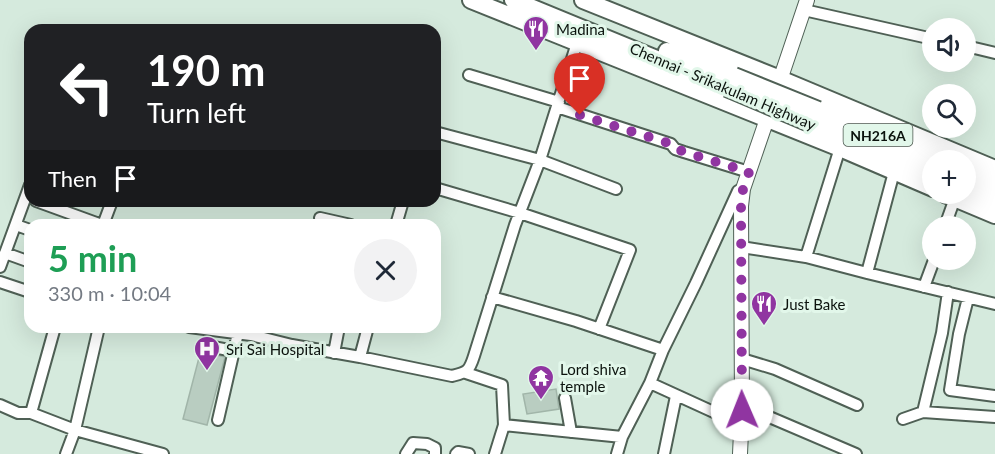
<!DOCTYPE html>
<html lang="en">
<head>
<meta charset="utf-8">
<style>
	:root { --surface:#fff; --page:#f2f2f3; --text:#1f2937; --muted:#747a83 }
	body { margin:0; font-family:Lato,sans-serif; background:var(--page); color:var(--text); height:100vh; display:flex; flex-direction:column; font-size:22px; white-space:nowrap }
	* { box-sizing:border-box; margin:0 }
	p { font-size:20px; color:var(--muted) }
	.icon { flex:none; width:33px; height:33px; fill:none; stroke:currentColor; stroke-width:2; stroke-linecap:round; stroke-linejoin:round }
	.map { position:relative; flex:1; overflow:hidden }
	.side { position:absolute; left:24px; top:219px; width:417px; height:114px; display:flex; flex-direction:column; background:var(--surface); border-radius:18px; box-shadow:0 6px 24px #0002 }
	.side>* { flex:none }
	.top-card { position:absolute; left:24px; top:24px; width:417px; height:183px; border-radius:18px; box-shadow:0 6px 24px #0002; background:#202124; color:#fff; overflow:hidden }
	.buttons { position:absolute; left:922px; top:18px; display:grid; gap:12px }
	.buttons a { display:grid; place-items:center; width:54px; height:54px; border-radius:50%; background:var(--surface); box-shadow:0 6px 24px #0002; font-size:30px }
	.pin { position:absolute; display:grid; place-items:center; width:51px; height:51px; color:#fff; margin:-62px -26px; border-radius:50% 50% 50% 0; rotate:-45deg; box-shadow:0 0 6px #0007 }
	.pin .icon { rotate:45deg }
	.me { position:absolute; width:66px; margin:-33px; rotate:359deg; stroke-linejoin:round; filter:drop-shadow(0 0 4px #0008) }
	.turn { display:flex; align-items:center; gap:21px; height:126px; padding:0 24px; font-size:27px }
	.turn .icon { width:78px; height:78px; stroke-width:2.5 }
	.turn b { display:block; font-size:42px; line-height:51px }
	.then { display:flex; align-items:center; height:57px; padding:0 24px; background:#0003; gap:12px; font-size:22px }
	.round { display:grid; place-items:center; flex:none; width:63px; height:63px; border-radius:32px; background:var(--page) }
	.headline { display:flex; align-items:center; justify-content:space-between; height:102px; padding:0 24px }
	h1 { font-size:36px; font-weight:700; line-height:45px; color:#1e9e55 }
	.map>svg:first-child { display:block }
	.building { fill:#b9cdc1; stroke:#a1b5a9; stroke-width:1.5 }
	.lines { fill:none; stroke-linecap:round; stroke-linejoin:round }
	.minor-casing { stroke:#4f6055; stroke-width:14 }
	.major-casing { stroke:#4f6055; stroke-width:16 }
	.highway-casing { stroke:#4f6055; stroke-width:20 }
	.minor { stroke:#fff; stroke-width:10 }
	.major { stroke:#fff; stroke-width:14 }
	.highway { stroke:#fff; stroke-width:16 }
	.highway-bridge-casing { stroke:#4f6055; stroke-width:20; stroke-linecap:butt }
	.highway-bridge { stroke:#fff; stroke-width:16 }
	.route { stroke:#9035a1; stroke-width:10; stroke-dasharray:0 18 }
	.labels { text-anchor:middle; dominant-baseline:central; stroke-width:6; stroke-linejoin:round; paint-order:stroke }
	.shield { fill:#e2f7ea; stroke:#4c574f; stroke-width:1.5 }
	.shield-label { font-size:14px; font-weight:bold; fill:#0b120d }
	.poi-label { font-size:15px; fill:#0b120d; stroke:#e2f7ea; text-anchor:start }
	.street-label { font-size:15px; fill:#0b120d; stroke:#e2f7ea }
</style>
</head>
<body>
<div class="map">
<svg width="995" height="454" viewBox="0 0 995 454">
	<rect width="100%" height="100%" fill="#d5eadd"/>
	<path class="building" d="M201,350L212,354L225,357L207,425L183,419Z
		M556,389L559,409L527,414L523,394Z"/>
	<g class="lines">
		<defs>
			<path id="minor" d="M804,10L933,39
				M966,46L995,53
				M469,75L559,102
				M557,107L671,144L675,149L684,152L749,172
				M435,132L540,160L616,189
				M435,188L520,213L630,250L599,329
				M36,201L102,225
				M320,218L351,225
				M16,225L30,230
				M103,225L112,201
				M396,225L403,201
				M945,226L955,198
				M741,247L806,257L867,273L995,304
				M5,253L30,262
				M806,257L840,148
				M0,267L30,185
				M867,273L894,172
				M0,282L30,292
				M924,287L934,260
				M492,297L576,321L663,350
				M968,298L959,334L950,390L995,396
				M189,327L251,335L292,345L360,357L452,376C467,372 469,372 474,356L515,225L540,160L577,43
				M213,347L234,351
				M334,353L339,327
				M360,357L368,327
				M742,359L775,369L857,405
				M466,373L502,385L504,425L495,454
				M650,383L742,425
				M565,398L571,432
				M0,405L18,413H31L75,430L163,454
				M742,410L767,416L856,454
				M923,412L942,333L948,292
				M31,413L55,327
				M903,419L923,412L995,417
				M218,420L238,333
				M504,425L622,437
				M66,454L75,430L99,327
				M406,454L413,443L427,444L435,448V454
				M456,454L458,452L469,454
				M617,454L622,437L650,383L663,350L696,283L738,191L743,189
				M664,454L676,396"/>
			<path id="major" d="M777,89L807,0
				M740,454L742,410L741,206L743,189L770,110"/>
			<path id="highway" d="M471,0L840,148L933,188
				M513,0L727,88
				M583,0L780,79L995,169
				M667,51L734,76
				M818,110L939,160
				M812,124L933,173
				M966,172L995,185
				M966,186L995,199
				M945,194L995,215"/>
		</defs>
		<use href="#minor" class="minor-casing"/>
		<use href="#major" class="major-casing"/>
		<use href="#highway" class="highway-casing"/>
		<use href="#minor" class="minor"/>
		<use href="#major" class="major"/>
		<use href="#highway" class="highway"/>
		<defs>
			<path id="highway-bridge" d="M734,76L818,110
				M727,88L812,124"/>
		</defs>
		<use href="#highway-bridge" class="highway-bridge-casing"/>
		<use href="#highway-bridge" class="highway-bridge"/>
	</g>
	<g class="lines">
		<path class="route" d="M580,115L671,144L675,148L684,152L749,172L743,189L741,207L742,410"/>
	</g>
	<defs>
		<symbol id="restaurant-pin" viewBox="-11 -11 22 30"><path d="M0 17L-7.5 6A9.5 9.5 0 1 1 7.5 6Z" fill="#9035a1" stroke="#e2f7ea"/><path d="M-5-6h1v4h1v-4h1v4h1v-4h1v5L-1.5 .5V6h-2V.5L-5-1ZM5-6V6H3V1.5H1.5Q1.5-4 5-6Z" fill="#fff"/></symbol>
		<symbol id="hospital-pin" viewBox="-11 -11 22 30"><path d="M0 17L-7.5 6A9.5 9.5 0 1 1 7.5 6Z" fill="#9035a1" stroke="#e2f7ea"/><path d="M-5-5h3v3.5h4V-5h3V5h-3V1.5h-4V5h-3Z" fill="#fff"/></symbol>
		<symbol id="temple-pin" viewBox="-11 -11 22 30"><path d="M0 17L-7.5 6A9.5 9.5 0 1 1 7.5 6Z" fill="#9035a1" stroke="#e2f7ea"/><path d="M0-6L5-2H3V0L6.5 2.5H4V6H1.5V3h-3V6H-4V2.5H-6.5L-3 0V-2H-5Z" fill="#fff"/></symbol>
	</defs>
	<g fill-rule="evenodd">
		<use href="#restaurant-pin" x="521" y="14" width="30" height="40"/>
		<use href="#restaurant-pin" x="749" y="289" width="30" height="40"/>
		<use href="#hospital-pin" x="192" y="334" width="30" height="40"/>
		<use href="#temple-pin" x="526" y="363" width="30" height="40"/>
	</g>
	<g class="labels">
		<rect class="shield" x="843.5" y="124" width="69" height="22" rx="4.5"/>
		<g class="shield-label">
			<text x="878" y="135">NH216A</text>
		</g>
		<g class="poi-label">
			<text x="556" y="29">Madina</text>
			<text x="783" y="304">Just Bake</text>
			<text x="226" y="349">Sri Sai Hospital</text>
			<text x="560" y="369">Lord shiva<tspan x="560" dy="17">temple</tspan></text>
		</g>
		<g class="street-label">
			<text transform="translate(723 86) rotate(23)">Chennai - Srikakulam Highway</text>
		</g>
	</g>
</svg>
<div class="buttons">
<a><svg class="icon" aria-label="sound" viewBox="0 0 24 24"><path d="M4 9h4l5-4v14l-5-4H4zM17 9q2 3 0 6"/></svg></a>
<a><svg class="icon" aria-label="search" viewBox="0 0 24 24"><circle cx="10" cy="10" r="6"/><path d="M15 15l6 6"/></svg></a>
<a>+</a>
<a>−</a>
</div>
<div class="pin" style="left:580px;top:115px;background:#d93025"><svg class="icon" aria-label="arrive" viewBox="0 0 24 24"><path d="M6 21V4h12l-3 4 3 4H6"/></svg></div>
<svg class="me" style="left:742px;top:410px" viewBox="-20 -20 40 40"><circle r="19" fill="#fff"/><path d="M0-13L10 11 0 6-10 11z" fill="#9035a1"/></svg>
<div class="top-card">
<div class="turn"><svg class="icon" aria-label="left" viewBox="0 0 24 24"><path d="M17 20v-9H6M10 6l-5 5 5 5"/></svg><div><b>190 m</b>Turn left</div></div>
<div class="then">Then<svg class="icon" aria-label="arrive" viewBox="0 0 24 24"><path d="M6 21V4h12l-3 4 3 4H6"/></svg></div>
</div>
<section class="side">
<div class="headline"><div><h1>5 min</h1><p>330 m · 10:04</p></div><a class="round"><svg class="icon" aria-label="close" viewBox="0 0 24 24"><path d="M6 6l12 12M18 6L6 18"/></svg></a></div>
</section>
</div>
</body>
</html>
